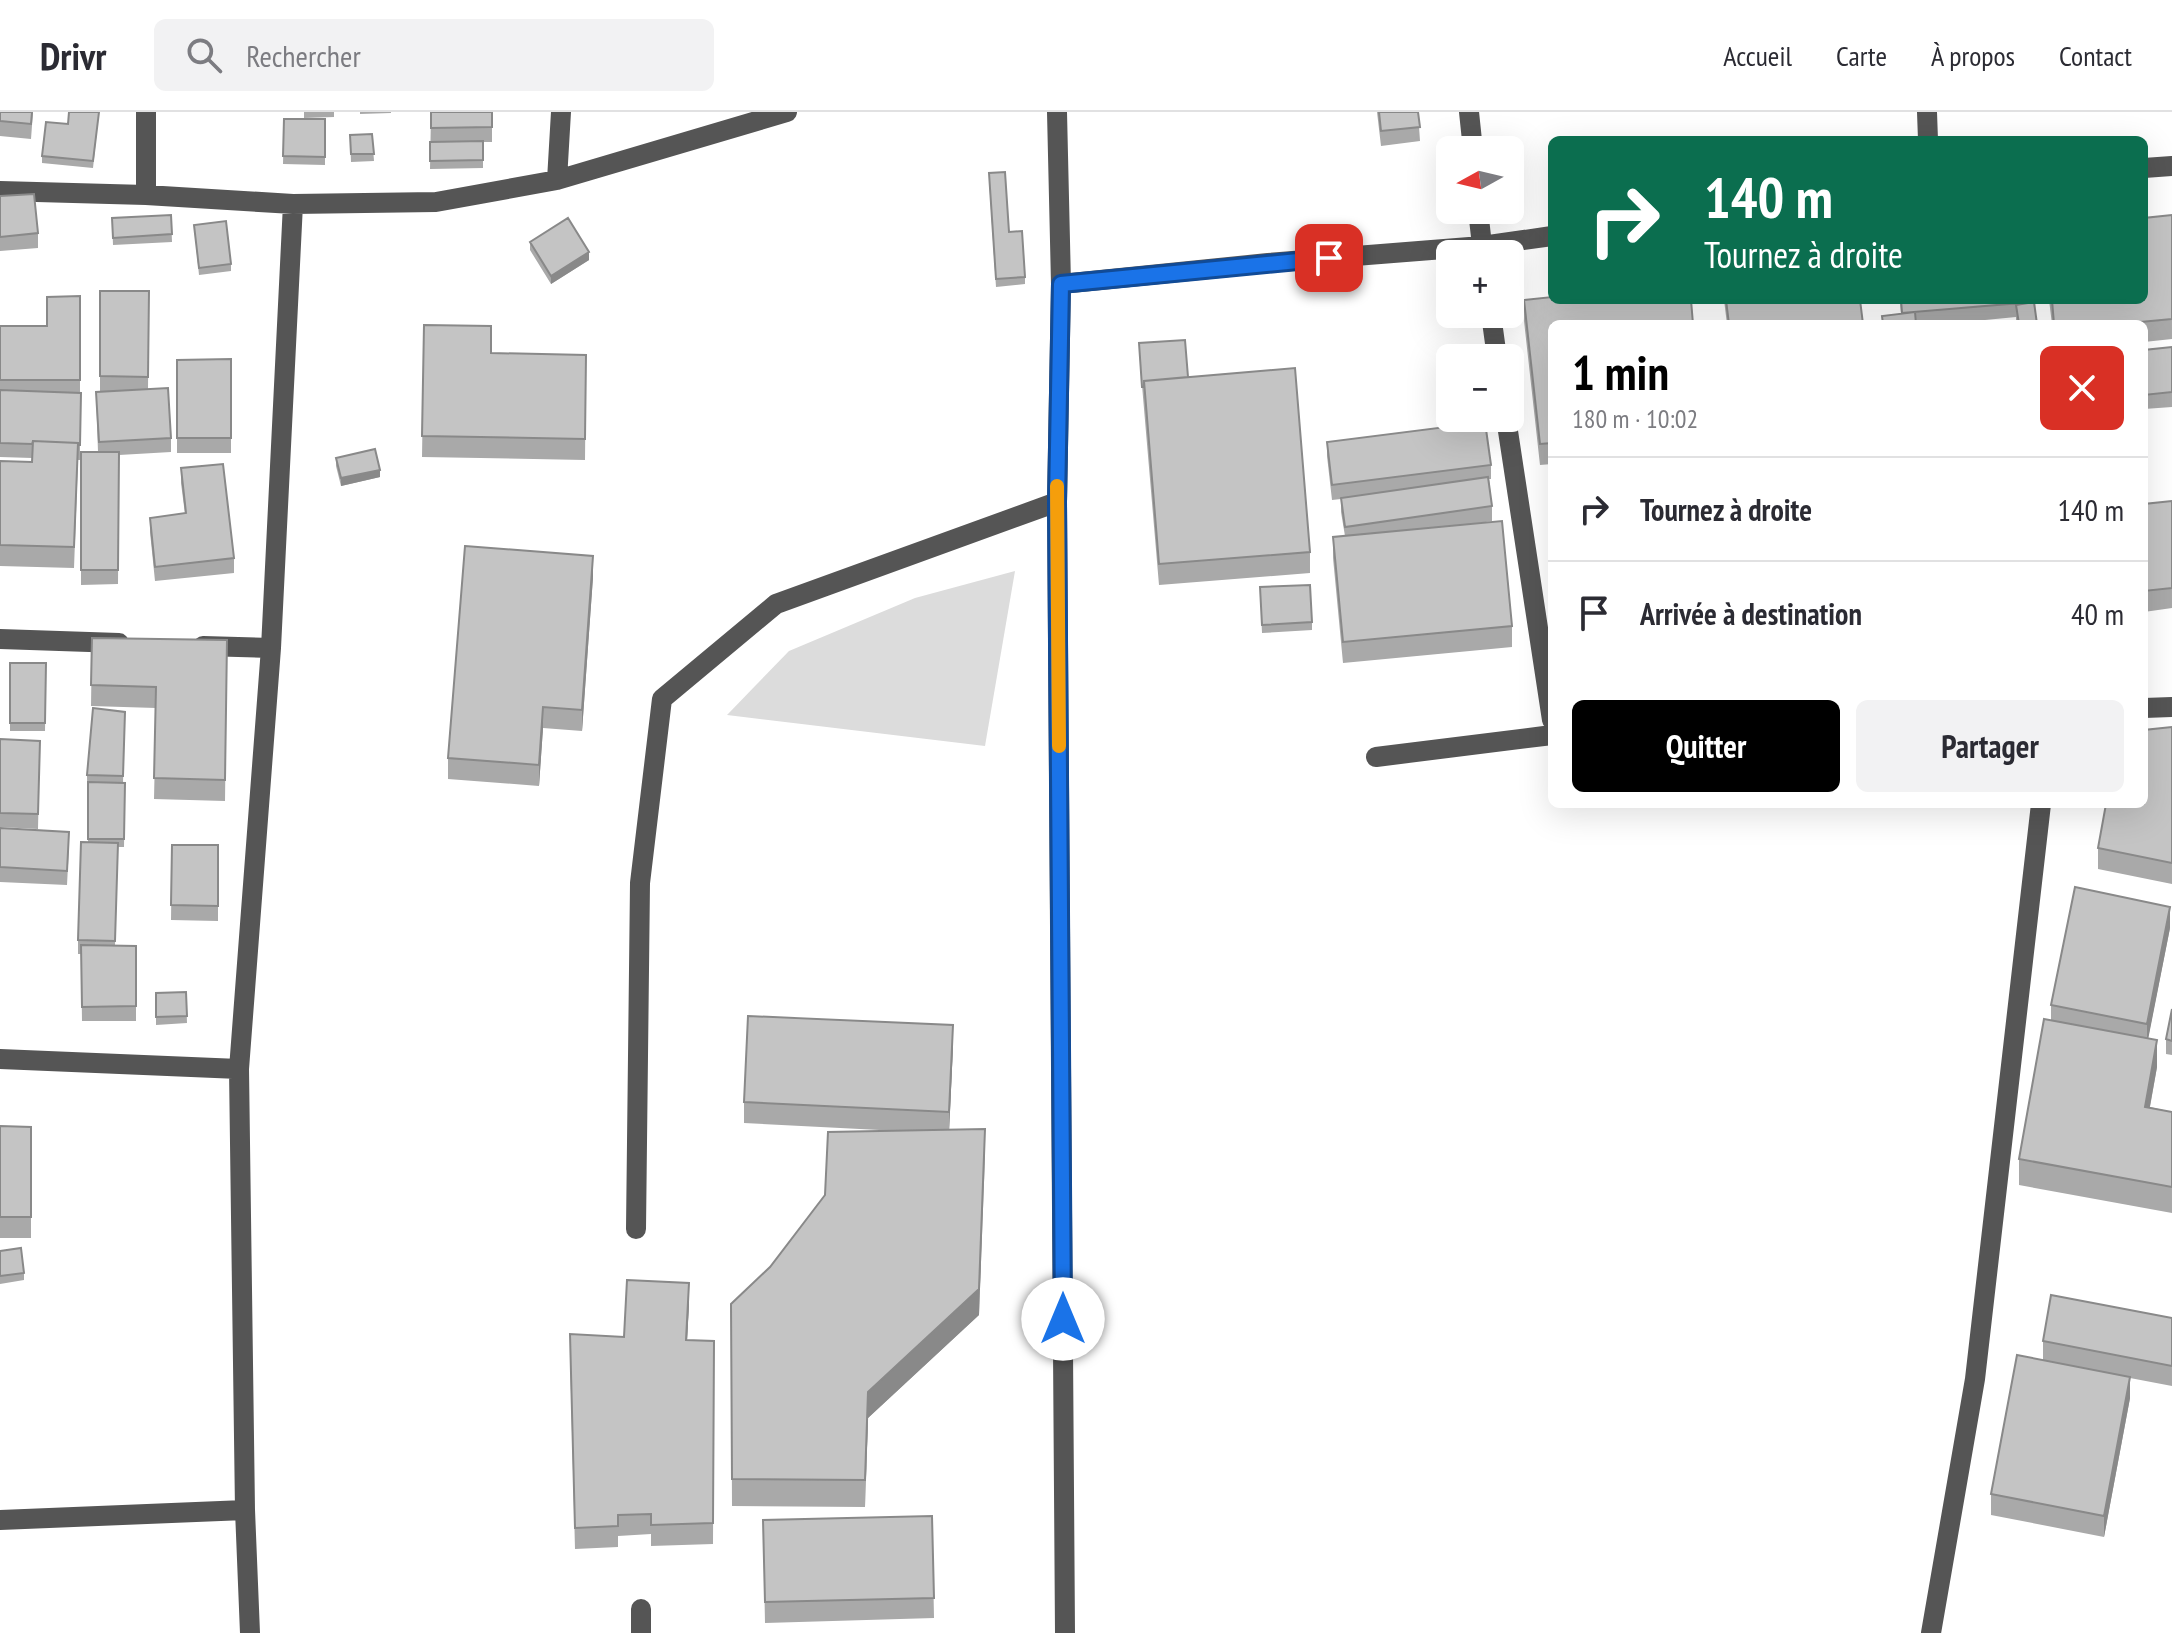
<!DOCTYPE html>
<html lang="fr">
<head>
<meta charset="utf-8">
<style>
	:root { --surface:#fff; --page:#f2f2f3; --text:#2b2b33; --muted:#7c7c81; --line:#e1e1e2; --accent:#000 }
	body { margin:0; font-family:"PT Sans Narrow",sans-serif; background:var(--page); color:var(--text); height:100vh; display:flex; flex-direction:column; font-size:30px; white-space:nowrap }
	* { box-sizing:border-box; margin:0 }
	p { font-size:26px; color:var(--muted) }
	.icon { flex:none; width:44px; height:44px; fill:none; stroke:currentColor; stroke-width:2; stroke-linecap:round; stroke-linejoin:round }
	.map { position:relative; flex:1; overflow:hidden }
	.drawer { position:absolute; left:1548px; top:208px; width:600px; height:488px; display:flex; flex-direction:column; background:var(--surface); border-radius:12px; box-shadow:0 8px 32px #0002 }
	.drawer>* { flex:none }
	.guide { position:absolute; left:1548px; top:24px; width:600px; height:168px; border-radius:12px; box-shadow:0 8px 32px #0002; background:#0b6e4f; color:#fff; overflow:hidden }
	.needle { width:52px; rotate:262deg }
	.buttons { position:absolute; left:1436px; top:24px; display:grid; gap:16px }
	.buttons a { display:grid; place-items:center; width:88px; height:88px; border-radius:12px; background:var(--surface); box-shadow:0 8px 32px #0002; font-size:40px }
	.pin { position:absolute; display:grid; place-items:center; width:68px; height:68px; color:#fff; margin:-34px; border-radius:16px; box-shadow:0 4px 12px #0006 }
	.me { position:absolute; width:88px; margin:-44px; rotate:0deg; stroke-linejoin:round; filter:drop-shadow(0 0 6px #0008) }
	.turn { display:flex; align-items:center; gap:28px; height:168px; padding:0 24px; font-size:36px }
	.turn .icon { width:104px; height:104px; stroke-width:2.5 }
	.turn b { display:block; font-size:56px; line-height:68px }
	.round { display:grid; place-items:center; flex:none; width:84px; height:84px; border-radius:12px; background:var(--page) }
	.head { display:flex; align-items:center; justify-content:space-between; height:136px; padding:0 24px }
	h1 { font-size:48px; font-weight:700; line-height:60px; color:var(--accent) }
	.primary-button { display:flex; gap:16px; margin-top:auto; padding:16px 24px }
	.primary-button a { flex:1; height:92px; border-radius:12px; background:var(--accent); color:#fff; font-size:32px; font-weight:700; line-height:92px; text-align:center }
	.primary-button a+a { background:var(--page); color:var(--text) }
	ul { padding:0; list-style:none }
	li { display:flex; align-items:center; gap:24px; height:104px; padding:0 24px; border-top:2px solid var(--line) }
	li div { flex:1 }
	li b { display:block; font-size:30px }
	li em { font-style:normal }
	header { display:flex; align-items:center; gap:48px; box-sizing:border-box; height:112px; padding:0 40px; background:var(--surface); border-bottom:2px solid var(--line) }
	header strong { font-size:38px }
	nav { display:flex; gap:44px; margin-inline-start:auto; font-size:28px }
	.search { width:560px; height:72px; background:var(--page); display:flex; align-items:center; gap:20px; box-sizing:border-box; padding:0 28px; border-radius:12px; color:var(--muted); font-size:30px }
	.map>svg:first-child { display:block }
	.green { fill:#dcdcdc }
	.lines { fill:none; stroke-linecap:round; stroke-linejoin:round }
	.minor { stroke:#555; stroke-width:20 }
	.wall { fill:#a9a9a9 }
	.shaded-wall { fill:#898989 }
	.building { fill:#c4c4c4; stroke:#898989; stroke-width:2 }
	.route-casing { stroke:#114b97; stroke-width:20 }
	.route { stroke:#1a73e8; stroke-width:14 }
	.slow { stroke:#f59e0b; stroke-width:14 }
</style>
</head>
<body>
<header>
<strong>Drivr</strong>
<div class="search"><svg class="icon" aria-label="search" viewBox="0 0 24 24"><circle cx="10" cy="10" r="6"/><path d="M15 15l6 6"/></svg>Rechercher</div>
<nav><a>Accueil</a><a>Carte</a><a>À propos</a><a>Contact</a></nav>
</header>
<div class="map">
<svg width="2172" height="1521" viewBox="0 0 2172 1521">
	<rect width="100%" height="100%" fill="#fff"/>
	<path class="green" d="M1015,459L985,634L727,603L789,539L915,486Z"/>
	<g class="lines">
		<path class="minor" d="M1057,0L1061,172L1057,390L1065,1521
			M1469,0L1473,38
			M1927,0L1928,28
			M2144,56L2172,54
			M557,68L561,0
			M0,79L146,83L293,92L436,90L557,68L787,0
			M146,83V0
			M1478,98L1483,142
			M1061,172L1268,151L1482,134L1552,124
			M1491,202L1497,246
			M1506,306L1552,608
			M0,527L119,531
			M203,534L271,536
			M2144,596L2172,595
			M1376,645L1552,623
			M0,947L239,957
			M636,1117L640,771L662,587L776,492L1057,390
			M0,1408L245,1398
			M250,1521L245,1398L239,957L271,536L293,92
			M641,1521V1497
			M1931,1521L1975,1267L2041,692"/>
	</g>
	<path class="wall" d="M0,0H33L31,27L0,24Z
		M99,0L93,56L42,51V44Z
		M304,0H334V5L304,6Z
		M360,0H391V1L360,2Z
		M431,0H492V30H483V56L430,57Z
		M1377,0H1418L1420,29L1381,34Z
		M284,7H325V53L283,52Z
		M372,22L374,49L351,50L350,23Z
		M989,68L1025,165V172L996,175Z
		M0,84L38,121V136L0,139Z
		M171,103L172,130L113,133L112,106Z
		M2172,103V227L2144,230V212H2052L2049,188H2144Z
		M194,113L231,152V159L199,163Z
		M530,130L589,148L551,172L530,138Z
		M100,179H149L148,277L171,326V340L119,343L118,472L81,473V340H98L96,280L120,279H100Z
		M80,184V348H78L74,456L0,454V349L32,350V346L0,345V214H47Z
		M1524,188L1552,212V352L1540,353L1524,209Z
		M1724,188H1860L1863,212H1727Z
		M1900,188H2032L2037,212H2016V205L1944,212H1882V204L1901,202Z
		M424,213L491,241L586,243L585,348L422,345Z
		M2172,235V295L2144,297V238Z
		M1139,238L1188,265L1310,440V461L1159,473Z
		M231,247V341H177V248Z
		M1327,330L1491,353V367H1489L1492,394V409L1473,412L1512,514V535L1343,551L1333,446V425L1345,424L1341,400V387L1332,388L1327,344Z
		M336,346L380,365L341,374L336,354Z
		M181,356L234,446V461L155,469L150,420V406L185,402L181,371Z
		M2172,389V496L2144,500V392Z
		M593,465L582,619L543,616L539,674L448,667V646Z
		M1260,475L1312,510V518L1262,521Z
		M92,526L227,528L225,689L154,687L156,596L91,594Z
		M10,551H46L45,619H10Z
		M125,600L123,671H125L124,735H118L115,833L136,834V909H82L81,842H78V828L88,730L87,663Z
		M2172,615V772L2098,757V736Z
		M0,627L40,629L38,717L0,715Z
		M0,716L69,734L67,773L0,770Z
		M172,733H218V809L171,808Z
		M2170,816L2148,926L2157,955L2150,995L2172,1000V1101L2019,1073V1047L2051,908V893Z
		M186,880L187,911L156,913V881Z
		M2172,897V943L2166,942V927Z
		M953,934L949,1018L985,1044L979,1203L868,1306L865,1395L732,1394L731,1192L770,1155L825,1083L899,1019L744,1011V990Z
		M0,1014L31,1015V1126H0Z
		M0,1139L24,1161V1168L0,1172Z
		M689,1192L687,1228L714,1229L713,1432L651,1434V1422L618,1424V1435L575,1437L570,1243L624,1225Z
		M2172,1206V1274L2130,1266V1286L2104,1425L1991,1403V1382L2043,1248V1229Z
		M932,1404L934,1506L765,1511L763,1408Z"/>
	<path class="shaded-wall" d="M589,140V148L551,172V164Z
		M380,358V365L341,374V366Z
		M593,444V465L582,619V598Z
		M543,595V616L539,674V653Z
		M2170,795V816L2147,933V912Z
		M953,913V934L949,1021V1000Z
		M2157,928V955L2145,1021V995Z
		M985,1017L979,1203L868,1306L865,1395L868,1280Z
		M689,1171V1192L686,1249V1228Z
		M2130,1265V1286L2104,1425V1404Z"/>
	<path class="building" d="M0,0H32L31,12L0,9Z
		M69,0H99L93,49L42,44L46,10L68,12Z
		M431,0H492V15L431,16Z
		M1379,0H1418L1420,15L1381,19Z
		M284,7H325V45L283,44Z
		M372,22L374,42H351L350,23Z
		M483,29V48L430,49V30Z
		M1005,60L1009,120L1022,119L1025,165L996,167L989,61Z
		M34,82L38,121L0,125V84Z
		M171,103L172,122L113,126L112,106Z
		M2172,103V207L2119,212H2054L2052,188H2144V106Z
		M568,106L589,140L551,164L530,130Z
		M226,109L231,152L199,156L194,113Z
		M100,179H149L148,265L100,264Z
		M80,184V268H0V214H47V185Z
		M1552,185V188H1691L1693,212H1552V331L1540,332L1524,188Z
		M1726,188H1860L1863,212H1729Z
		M1901,188H2032V190L1902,201Z
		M2034,190L2037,212H2019L2016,193Z
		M1915,200L1916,212H1883L1882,204Z
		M424,213L491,214V241L586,243L585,327L422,324Z
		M1185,228L1188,265L1144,269V275H1142L1139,231Z
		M2172,235V280L2144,283V238Z
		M231,247V326H177V248Z
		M1295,256L1310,440L1159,452L1144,269Z
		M168,276L171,326L99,330L96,280Z
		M0,278L81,281L80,333H78V331L33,329L32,332L0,331Z
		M1485,310L1491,353L1332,373L1327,330Z
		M33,329L78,331L74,435L0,433V349L32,350Z
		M375,337L380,358L341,366L336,346Z
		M81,340H119L118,458H81Z
		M223,352L234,446L155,455L150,406L186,401L181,356Z
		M1488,365L1492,394L1345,415L1341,386Z
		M2172,389V476L2144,479V392Z
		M1502,409L1512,514L1343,530L1333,425Z
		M465,434L593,444L582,598L543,595L539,653L448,646Z
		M1310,473L1312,510L1262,513L1260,475Z
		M92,526L227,528L225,668L154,666L156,575L91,573Z
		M10,551H46L45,611H10Z
		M93,596L125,600L123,664L87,663Z
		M2172,615V751L2098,736L2106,692H2144V618Z
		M0,627L40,629L38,702L0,701Z
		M88,670L125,671L124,727H88Z
		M0,716L69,720L67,759L0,755Z
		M81,730L118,731L115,829L78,828Z
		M172,733H218V794L171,793Z
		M2075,775L2170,795L2147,912L2051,893Z
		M81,833L136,834V894L82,895Z
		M186,880L187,904L156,905V881Z
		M2172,897V929L2166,927Z
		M748,904L953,913L949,1000L744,990Z
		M2044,907L2157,928L2145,995L2172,1000V1075L2019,1047Z
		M0,1014L31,1015V1105H0Z
		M985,1017L979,1177L868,1280L865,1368L732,1367L731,1192L770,1155L825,1083L828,1020Z
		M21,1136L24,1161L0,1164V1139Z
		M627,1168L689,1171L686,1228L714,1229L713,1411L651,1413V1402L618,1403V1414L575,1416L570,1222L624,1225Z
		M2051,1183L2172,1206V1254L2043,1229Z
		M2017,1243L2130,1265L2104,1404L1991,1382Z
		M932,1404L934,1486L765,1490L763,1408Z"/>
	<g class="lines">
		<defs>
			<path id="route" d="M1063,1207L1057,390L1061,172L1329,146"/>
		</defs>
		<use href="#route" class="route-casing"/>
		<use href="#route" class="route"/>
		<path class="slow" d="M1057,374L1059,634"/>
	</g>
</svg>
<div class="buttons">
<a><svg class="needle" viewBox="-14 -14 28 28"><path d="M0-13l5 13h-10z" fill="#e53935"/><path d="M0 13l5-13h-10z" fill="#7c7c81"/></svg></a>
<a>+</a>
<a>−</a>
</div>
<div class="pin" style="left:1329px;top:146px;background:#d93025"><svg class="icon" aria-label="arrive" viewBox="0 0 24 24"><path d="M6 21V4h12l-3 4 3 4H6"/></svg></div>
<svg class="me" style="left:1063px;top:1207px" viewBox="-20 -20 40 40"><circle r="19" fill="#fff"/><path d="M0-13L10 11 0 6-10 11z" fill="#1a73e8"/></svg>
<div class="guide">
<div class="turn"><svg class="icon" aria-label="right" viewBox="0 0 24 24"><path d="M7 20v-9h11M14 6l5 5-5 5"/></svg><div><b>140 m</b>Tournez à droite</div></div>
</div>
<section class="drawer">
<div class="head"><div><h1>1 min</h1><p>180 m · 10:02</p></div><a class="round" style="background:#d93025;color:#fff"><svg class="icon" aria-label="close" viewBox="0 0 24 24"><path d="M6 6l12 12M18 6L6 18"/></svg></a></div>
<ul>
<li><svg class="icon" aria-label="right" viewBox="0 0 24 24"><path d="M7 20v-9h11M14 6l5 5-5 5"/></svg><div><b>Tournez à droite</b></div><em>140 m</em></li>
<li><svg class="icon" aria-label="arrive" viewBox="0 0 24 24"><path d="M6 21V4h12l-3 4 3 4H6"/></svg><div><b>Arrivée à destination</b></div><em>40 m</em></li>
</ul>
<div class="primary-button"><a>Quitter</a><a>Partager</a></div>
</section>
</div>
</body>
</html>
